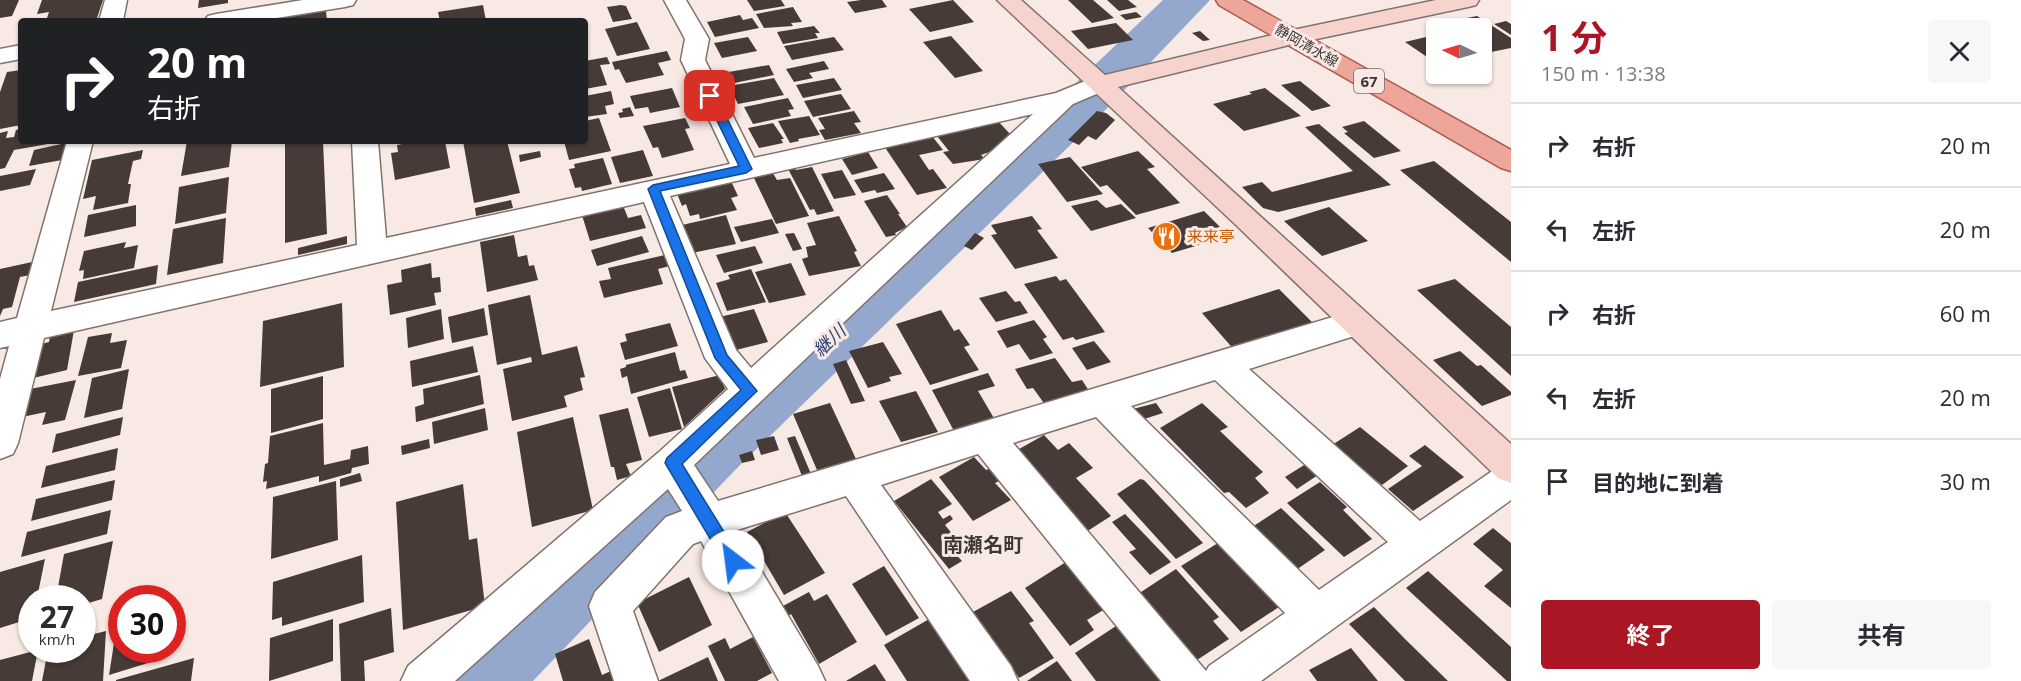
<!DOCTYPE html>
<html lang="ja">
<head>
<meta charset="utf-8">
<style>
	:root { --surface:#fff; --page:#f7f7f7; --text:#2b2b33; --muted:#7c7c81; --line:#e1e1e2; --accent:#ab1625 }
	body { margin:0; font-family:"Open Sans","Noto Sans JP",sans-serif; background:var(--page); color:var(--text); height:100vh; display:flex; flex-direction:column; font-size:22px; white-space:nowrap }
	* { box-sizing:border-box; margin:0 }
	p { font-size:20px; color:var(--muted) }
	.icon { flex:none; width:33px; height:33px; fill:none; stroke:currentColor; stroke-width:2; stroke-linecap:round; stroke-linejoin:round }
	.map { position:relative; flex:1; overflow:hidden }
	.side { display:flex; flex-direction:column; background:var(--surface); width:510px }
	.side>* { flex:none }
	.top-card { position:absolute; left:18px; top:18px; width:570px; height:126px; border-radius:6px; box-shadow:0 2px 4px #0004; background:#202124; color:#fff; overflow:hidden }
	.needle { width:39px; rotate:275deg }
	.fabs { position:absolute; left:1426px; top:18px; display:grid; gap:12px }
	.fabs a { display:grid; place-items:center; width:66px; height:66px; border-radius:6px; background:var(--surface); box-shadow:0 2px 4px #0004; font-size:30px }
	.speed { position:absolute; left:18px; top:585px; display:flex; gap:12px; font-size:30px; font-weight:700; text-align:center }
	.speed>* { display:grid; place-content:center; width:78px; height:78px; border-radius:50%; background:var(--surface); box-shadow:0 2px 4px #0004; line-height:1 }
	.speed small { font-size:15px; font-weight:400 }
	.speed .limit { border:9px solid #d22; background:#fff; color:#111 }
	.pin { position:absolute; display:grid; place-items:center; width:51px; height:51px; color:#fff; margin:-26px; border-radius:12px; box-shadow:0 3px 9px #0006 }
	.me { position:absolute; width:66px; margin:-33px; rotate:330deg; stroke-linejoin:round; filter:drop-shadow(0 0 4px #0008) }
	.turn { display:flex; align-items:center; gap:21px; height:126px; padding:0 30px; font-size:27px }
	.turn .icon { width:78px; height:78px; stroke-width:2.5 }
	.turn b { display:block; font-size:42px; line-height:51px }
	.round { display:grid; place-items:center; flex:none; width:63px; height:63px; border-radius:6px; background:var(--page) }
	.overview { display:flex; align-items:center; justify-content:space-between; height:102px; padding:0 30px }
	h1 { font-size:36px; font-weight:700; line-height:45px; color:var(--accent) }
	.button { display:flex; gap:12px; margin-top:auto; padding:12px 30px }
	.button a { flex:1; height:69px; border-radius:6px; background:var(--accent); color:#fff; font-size:24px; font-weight:700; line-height:69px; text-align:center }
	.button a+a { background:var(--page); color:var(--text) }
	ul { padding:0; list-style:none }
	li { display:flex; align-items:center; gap:18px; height:84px; padding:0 30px; border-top:2px solid var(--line) }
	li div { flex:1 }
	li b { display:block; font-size:22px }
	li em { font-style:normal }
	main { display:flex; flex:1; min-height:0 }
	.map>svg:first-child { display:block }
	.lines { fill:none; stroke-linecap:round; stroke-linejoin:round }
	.river { fill:#94a8cd; fill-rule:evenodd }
	.building { fill:#473b37 }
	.street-casing { stroke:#80736e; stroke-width:3 }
	.secondary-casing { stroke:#80736e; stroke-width:3 }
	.primary-casing { stroke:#a9594d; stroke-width:3 }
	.street { fill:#fff; fill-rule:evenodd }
	.secondary { fill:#f7d3cd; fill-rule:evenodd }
	.primary { fill:#eea69b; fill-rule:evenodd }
	.route { fill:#1a73e8; stroke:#114b97; stroke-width:1.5 }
	.labels { text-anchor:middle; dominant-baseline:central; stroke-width:6; stroke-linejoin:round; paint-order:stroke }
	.far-street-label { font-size:14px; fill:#3d3836; stroke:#f8e9e4 }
	.shield { fill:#f8e9e4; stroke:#756d6a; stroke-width:1.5 }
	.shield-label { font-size:15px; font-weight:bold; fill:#3d3836 }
	.food-label { font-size:16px; fill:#c56008; stroke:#f8e9e4; text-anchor:start }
	.water-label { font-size:18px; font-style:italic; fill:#2c4576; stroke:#f8e9e4 }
	.quarter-label { font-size:20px; font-weight:bold; fill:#3d3836; stroke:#f8e9e4 }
</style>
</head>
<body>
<main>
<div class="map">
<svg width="1511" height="681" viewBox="0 0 1511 681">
	<rect width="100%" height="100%" fill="#f8e9e4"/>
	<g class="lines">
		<path class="river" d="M1163,0H1210L1091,125L740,465L533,681H430L442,652L457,641L692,423L1055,103Z"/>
	</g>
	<path class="building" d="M0,0H19L12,16L0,18Z
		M42,0H103L96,21H46L49,12L37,14Z
		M199,0H228V3L198,8Z
		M747,0H781L785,6L754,11Z
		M861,0H882L887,7L855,13L847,2Z
		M953,0L974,22L930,32L909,9Z
		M1068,0H1093L1114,18L1092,23Z
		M1107,0H1128L1137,7L1119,11Z
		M483,5L486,21H440L438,12Z
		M621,5L626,6L632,19L613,22L607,7Z
		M793,7L802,22L791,23L793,26L764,28L756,14Z
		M326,11L327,21H280V18Z
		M1136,12L1142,17L1126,20L1120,15Z
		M740,15L743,20L752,18L759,28L715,37L707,22Z
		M1477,16L1511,38V48L1491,52L1482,46V28H1470L1457,20Z
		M1506,21L1511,24V35L1494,24Z
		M637,22L650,49L617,56L605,29Z
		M1116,23L1133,40L1088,49L1071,31Z
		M814,26L820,33H815L818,38L783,44L777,32Z
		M1200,31L1210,40L1203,41L1192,33Z
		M951,36L983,71L955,78L923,42Z
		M748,37L757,51L722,58L714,43Z
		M834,37L844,50L792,60L784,46Z
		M1426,37L1437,44V57L1430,59L1405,42Z
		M667,51L671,60L658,63L664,75L626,83L619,69L615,70L612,62Z
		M607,57L610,64L600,65L607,85L585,89V61Z
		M824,61L829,69L809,73L813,78L794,82L786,69Z
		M769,65L774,75L729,84L723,73Z
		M21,70V125L0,129V92L7,72Z
		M774,78L784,95L738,104L729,86Z
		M834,78L842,90L803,98L796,85Z
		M1300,81L1331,106L1312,111L1281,85Z
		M672,88L680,107L650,113L648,107L635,109L630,96Z
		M1265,88L1301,116L1244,131L1213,104L1252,94L1249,92Z
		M611,91L614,104L605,106L607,114L585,117V96Z
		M841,94L851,109L813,117L804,101Z
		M788,98L794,109L788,110L791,116L753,124L744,107Z
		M630,107L634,116L620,118L618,113L623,112L622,109Z
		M854,111L861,122L854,123L861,133L825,140L819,130L825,129L818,118Z
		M1097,111L1106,113L1115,120L1096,140L1088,136L1079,145L1068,140Z
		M809,116L820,135L798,139L799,141L790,143L778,121Z
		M599,118L611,151L569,160L564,141H585V121Z
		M685,118L690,128L685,129L694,150L662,158L658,147L653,148L643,126Z
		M998,121L1010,134L992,151L981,155L985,159L953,164L943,152L949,151L937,136Z
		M1364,121L1401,151L1374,158L1344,133L1348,132L1342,127Z
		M773,123L784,139H781L783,143L759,148L748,128Z
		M1319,124L1391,185L1278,212L1263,208L1242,187L1262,182L1272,192L1353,171L1305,127Z
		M21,129V141L59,142L14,150L5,168L0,169V133L8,131L6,138L14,137L16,130Z
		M932,136L943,150L919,155L929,170L933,169L947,188L917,195L884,146Z
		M187,141H232L229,167L181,176Z
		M285,141H323L327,234L285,243Z
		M418,141H445L450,168L395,180L391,153L398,152L397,145Z
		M463,141H507L520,193L474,203Z
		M66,143L62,160L29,166L34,150Z
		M143,150L141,159L133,161L128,184H131L128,203L93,210L96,196L83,199L92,160Z
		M643,150L653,176L620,183L611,157Z
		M540,151L541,157L520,162L519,155Z
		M1138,151L1155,167L1147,169L1180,203L1136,215L1107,185L1100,187L1081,167Z
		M868,152L878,168L852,175L842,159Z
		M1070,157L1103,194L1067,202L1038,164Z
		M603,158L612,184L582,191L581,187L575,188L569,169L575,168L574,164Z
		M1434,161L1511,222V262L1400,170Z
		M793,166L796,170L812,167L834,211L817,215L814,209L810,210L787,167Z
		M36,169L30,185L0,191V176Z
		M771,170L777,180L790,178L809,216L776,224L752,174Z
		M842,170L856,195L834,199L821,174Z
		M884,173L895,189L877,193L875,190L862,193L854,180Z
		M229,177L226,213L175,224L179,187Z
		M730,179L738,196L731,198L737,210L700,219L699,214L690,216L686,204L682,206L676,191Z
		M887,195L900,214H898L907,227L895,233L896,235L886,237L864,201Z
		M511,200L513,208L476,216L475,208Z
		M1097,200L1106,208L1121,204L1136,218L1091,231L1071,206Z
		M622,203L628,218L641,215L646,228L590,241L581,212Z
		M136,205V226L84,237L88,215Z
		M1329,207L1368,241L1322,256L1284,221Z
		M1204,211L1229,236L1172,253L1148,228Z
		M726,215L736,244L692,253L682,225Z
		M839,216L857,251L854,252L861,266L809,276L802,259L808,257L806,247L816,245L807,223Z
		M1032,216L1042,229L1037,230L1058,258L1015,269L991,235L997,234L991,225Z
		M226,218L223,263L167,275L173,229Z
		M772,219L779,233L741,242L734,227Z
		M794,233L802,249L793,251L785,234Z
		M975,233L984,238L972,250L964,246Z
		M514,235L518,257L527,255L529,266L534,265L538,280L487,292L480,242Z
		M347,236V244L298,255V248Z
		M642,236L649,252L597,266L591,250Z
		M126,242L124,248L138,245L134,268L83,279L84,270L79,271L84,251Z
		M755,246L763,263L724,273L716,255Z
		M665,255L670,266L658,269L663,284L604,298L599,281L611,279L608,268Z
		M32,262L30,275L20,277L12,307L3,309L0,316V269Z
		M431,263L432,278L440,277L441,292L434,293L436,305L390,315L387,285L402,282L401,270Z
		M791,263L806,295L769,303L755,272Z
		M158,265L156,284L74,302L78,282Z
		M751,269L766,302L727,311L716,283L730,279L728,275Z
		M1056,276L1060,281L1066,279L1105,332L1076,340L1073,337L1063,340L1024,284Z
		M1455,279L1511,327V376L1417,290Z
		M1279,289L1317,327L1236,352L1202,313Z
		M1006,291L1015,302L1020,301L1028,313L996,322L979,298Z
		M530,295L542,355L577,346L585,377L580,378L583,390L564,396L567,407L512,421L503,369L532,362L531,357L497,365L488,305Z
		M342,303L344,367L260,387L263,321Z
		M484,308L488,335L452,343L448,317Z
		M441,309L444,339L408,348L406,318Z
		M754,309L768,342L728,352L715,318Z
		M941,310L954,331L959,329L970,345L964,347L979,370L930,385L896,324Z
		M1034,320L1047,337L1043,339L1053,353L1030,360L1019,344L1007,348L997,331Z
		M670,323L678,346L625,360L620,343L627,341L625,334Z
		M74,330L67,370L29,379L37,345L49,342L50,336Z
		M112,333L110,343L127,340L121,368L78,376L88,337Z
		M1094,341L1111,362L1087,370L1072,348Z
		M883,342L902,374L889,377L891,381L868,388L849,351Z
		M473,346L478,372L412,387L410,361Z
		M1460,351L1477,366L1481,365L1511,392V395L1482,406L1433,360Z
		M675,352L680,371L685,370L688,378L631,394L627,376L622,378L620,369L626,367V365Z
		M1055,358L1072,382L1082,380L1091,394L1046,406L1033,388L1027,389L1015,369Z
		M846,360L865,401L851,404L833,364Z
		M129,369L122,409L84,418L92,378Z
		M988,373L995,386L978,391L995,420L954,431L932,390Z
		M480,375L484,404L416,422L415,407L424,404L423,389Z
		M720,375L725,389L684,427L672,387Z
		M323,376V419L271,433V389Z
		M76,380L65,420L42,425L46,412L22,417L30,389Z
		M670,388L682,429L649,437L637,397Z
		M916,391L938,432L901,442L879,401Z
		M830,403L856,459L817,470L793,414Z
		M1156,403L1163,413L1141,420L1133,409Z
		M1202,403L1228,427L1220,431L1263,472L1255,478L1269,493L1246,508L1229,492L1224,493L1160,428Z
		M485,408L488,430L434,444L432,422Z
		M628,408L642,460L626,464L631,476L617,480L614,467H611L599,415Z
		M123,417L120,435L52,453L56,434Z
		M573,417L593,510L532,527L517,432Z
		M323,423L324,465L350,459L351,450L368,446L369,464L352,468L351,473L319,482V476L266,489L267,481L263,482L265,464L268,463L270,436Z
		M1360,427L1408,466L1382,485L1332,445Z
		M1044,435L1058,450L1069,443L1093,468L1076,478L1111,516L1086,532L1012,453Z
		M774,436L779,450L761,455L756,440Z
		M795,436L811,474L802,476L787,438Z
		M429,439L430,448L402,455L401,446Z
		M1425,445L1464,477L1413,511L1388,489L1422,466L1409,456Z
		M118,448L115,470L41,488L46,466Z
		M752,451L755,460L742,463L739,455Z
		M974,457L986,470L991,468L1001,480L995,483L1011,500L973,521L939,477Z
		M1309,462L1321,473L1297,489L1285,477Z
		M360,473L362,481L340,487V479Z
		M931,479L952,504L938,512L943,519L950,515L953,519L945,525L958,541L949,547L962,561L949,569L894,501Z
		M1140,479L1144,480L1203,543L1176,559L1117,494Z
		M115,480L112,500L31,521L36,499Z
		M336,481L338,540L271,559L273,497Z
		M1320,482L1347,507L1343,510L1372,539L1344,557L1287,503Z
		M463,484L469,540L477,538L485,606L403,630L396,502Z
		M1281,508L1325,550L1293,572L1249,529Z
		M111,510L107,534L21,557L27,532Z
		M785,512L825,573L784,595L747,532Z
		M1125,514L1171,562L1150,575L1129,552L1136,549L1112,522Z
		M1493,528L1511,543V608L1484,586L1503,570L1473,544Z
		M113,541L102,599L82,605V598H56L64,554Z
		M1218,543L1246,573L1250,571L1282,605L1241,632L1181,566Z
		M362,555L364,602L282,626V617L272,620L273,582Z
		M45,559L37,598H32V618L0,628V572Z
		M1066,562L1105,609L1087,620L1094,630L1070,646L1025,588Z
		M884,566L919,618L886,636L852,584Z
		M1176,569L1219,617L1213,621L1229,639L1197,660L1135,596Z
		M1428,571L1511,647V681H1507L1406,588Z
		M689,577L712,625L659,652L637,603Z
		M1011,591L1034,621L1029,623L1054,658L1019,678L973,612Z
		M809,592L814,601L827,594L857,642L819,664L791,614L788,616L783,606Z
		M120,605L122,650H162L161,659L109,675Z
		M1374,607L1404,638L1448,681H1405L1349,624Z
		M391,608L394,652L364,661L365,681H341L339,624Z
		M931,618L952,648L949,650L970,681H907L884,645Z
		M333,619V661L269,681L270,638Z
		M1119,624L1170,681H1096L1075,653Z
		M106,631L103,681H42L48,650H82V637Z
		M753,637L772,673L757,681H725L708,646L725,638L730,649Z
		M589,639L602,675L611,671L615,681H563L555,654Z
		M1351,648L1378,681H1317L1309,670Z
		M38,650L32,681H0V660Z
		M708,657L718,681H658Z
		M194,658L191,681H116V680Z
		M1057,661L1072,681H1027Z
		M875,664L886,681H846Z"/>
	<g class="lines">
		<defs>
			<path id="street" d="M105,0H127L123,21H99Z
				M303,0H356L353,5L345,7L258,21H204L208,16L216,14Z
				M664,0H686L709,39L705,60L754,158L1056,93L1090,79L1099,76L1108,79L1112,84L1108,89L1073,104L694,465L718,501L1356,310L1367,314L1372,323L1367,332L1249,369L1420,521L1498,467L1511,462V500L1261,681H1161L978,454L881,485L1011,666L1018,681H970L846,496L737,530L818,666L825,681H779L701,541L693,544L633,611L658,681H614L589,606L595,592L666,517L682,511L668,489L455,681H401L408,666L659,452L728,389L705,358L644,202L44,338L18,443L13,454L0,459V379L9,346L0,348V322L17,318L67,141H93L51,311L357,245L352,141H378L386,238L730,164L681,60L685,39ZM1033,114L751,368L736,350L670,196ZM1215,380L1388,542L1319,590L1131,406ZM1096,417L1285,613L1209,666L1206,671L1013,443Z
				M21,45V59L0,63V49Z"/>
			<path id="secondary" d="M997,0H1021L1105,75L1293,30L1436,0H1479L1476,5L1468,7L1293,44L1118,87L1511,444V483L1498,478L1236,225Z"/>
			<path id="primary" d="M1216,0H1243L1511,150V171L1501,168L1219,5Z"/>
		</defs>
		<use href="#street" class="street-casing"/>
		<use href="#secondary" class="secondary-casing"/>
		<use href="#primary" class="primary-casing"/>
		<use href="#street" class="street"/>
		<use href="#secondary" class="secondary"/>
		<use href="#primary" class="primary"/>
	</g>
	<path class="route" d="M710,93L716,96L752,169L746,173L660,191L727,355L757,391L682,464L739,556L741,561L739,567L733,569L727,567L665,463L667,458L741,390L715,358L648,189L653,185L739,166L705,96Z"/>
	<defs>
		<symbol id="restaurant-disc" viewBox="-11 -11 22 22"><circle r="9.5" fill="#e8710a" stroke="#f8e9e4"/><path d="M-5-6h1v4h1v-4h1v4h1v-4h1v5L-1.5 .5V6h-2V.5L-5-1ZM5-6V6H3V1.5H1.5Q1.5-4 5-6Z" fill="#fff"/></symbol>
	</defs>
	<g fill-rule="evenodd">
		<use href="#restaurant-disc" x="1150" y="220" width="33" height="33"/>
	</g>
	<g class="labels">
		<g class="far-street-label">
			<text transform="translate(1307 45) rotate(30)">静岡清水線</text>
		</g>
		<rect class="shield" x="1354" y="69" width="30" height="24" rx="4.5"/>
		<g class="shield-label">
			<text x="1369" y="81">67</text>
		</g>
		<g class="food-label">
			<text x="1187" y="236">来来亭</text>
		</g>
		<g class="water-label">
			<text transform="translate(829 340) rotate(-43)">継川</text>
		</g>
		<g class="quarter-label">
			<text x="983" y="544">南瀬名町</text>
		</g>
	</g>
</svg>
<div class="fabs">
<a><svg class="needle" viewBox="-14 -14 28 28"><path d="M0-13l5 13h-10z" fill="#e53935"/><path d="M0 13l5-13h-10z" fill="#7c7c81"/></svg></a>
</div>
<div class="speed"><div>27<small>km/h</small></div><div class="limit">30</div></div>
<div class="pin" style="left:710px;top:96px;background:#d93025"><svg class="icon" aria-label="arrive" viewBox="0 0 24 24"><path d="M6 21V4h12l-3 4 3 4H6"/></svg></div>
<svg class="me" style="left:733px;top:561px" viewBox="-20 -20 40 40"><circle r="19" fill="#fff"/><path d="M0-13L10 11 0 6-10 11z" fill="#1a73e8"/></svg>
<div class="top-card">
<div class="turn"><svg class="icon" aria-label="right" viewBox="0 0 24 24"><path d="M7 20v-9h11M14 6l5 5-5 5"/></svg><div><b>20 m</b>右折</div></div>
</div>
</div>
<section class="side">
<div class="overview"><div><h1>1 分</h1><p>150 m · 13:38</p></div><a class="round"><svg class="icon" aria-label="close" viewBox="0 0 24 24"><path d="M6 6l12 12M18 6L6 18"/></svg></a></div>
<ul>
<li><svg class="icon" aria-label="right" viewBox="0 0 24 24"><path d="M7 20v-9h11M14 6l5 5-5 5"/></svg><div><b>右折</b></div><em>20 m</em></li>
<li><svg class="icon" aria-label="left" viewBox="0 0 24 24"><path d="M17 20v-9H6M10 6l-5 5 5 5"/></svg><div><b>左折</b></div><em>20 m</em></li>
<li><svg class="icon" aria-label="right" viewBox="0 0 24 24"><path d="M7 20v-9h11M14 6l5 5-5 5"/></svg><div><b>右折</b></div><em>60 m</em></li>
<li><svg class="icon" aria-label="left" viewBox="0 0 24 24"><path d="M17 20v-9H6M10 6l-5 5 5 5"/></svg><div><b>左折</b></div><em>20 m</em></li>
<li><svg class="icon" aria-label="arrive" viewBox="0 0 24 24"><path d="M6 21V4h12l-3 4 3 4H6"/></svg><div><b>目的地に到着</b></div><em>30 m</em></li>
</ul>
<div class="button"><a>終了</a><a>共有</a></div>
</section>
</main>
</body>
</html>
